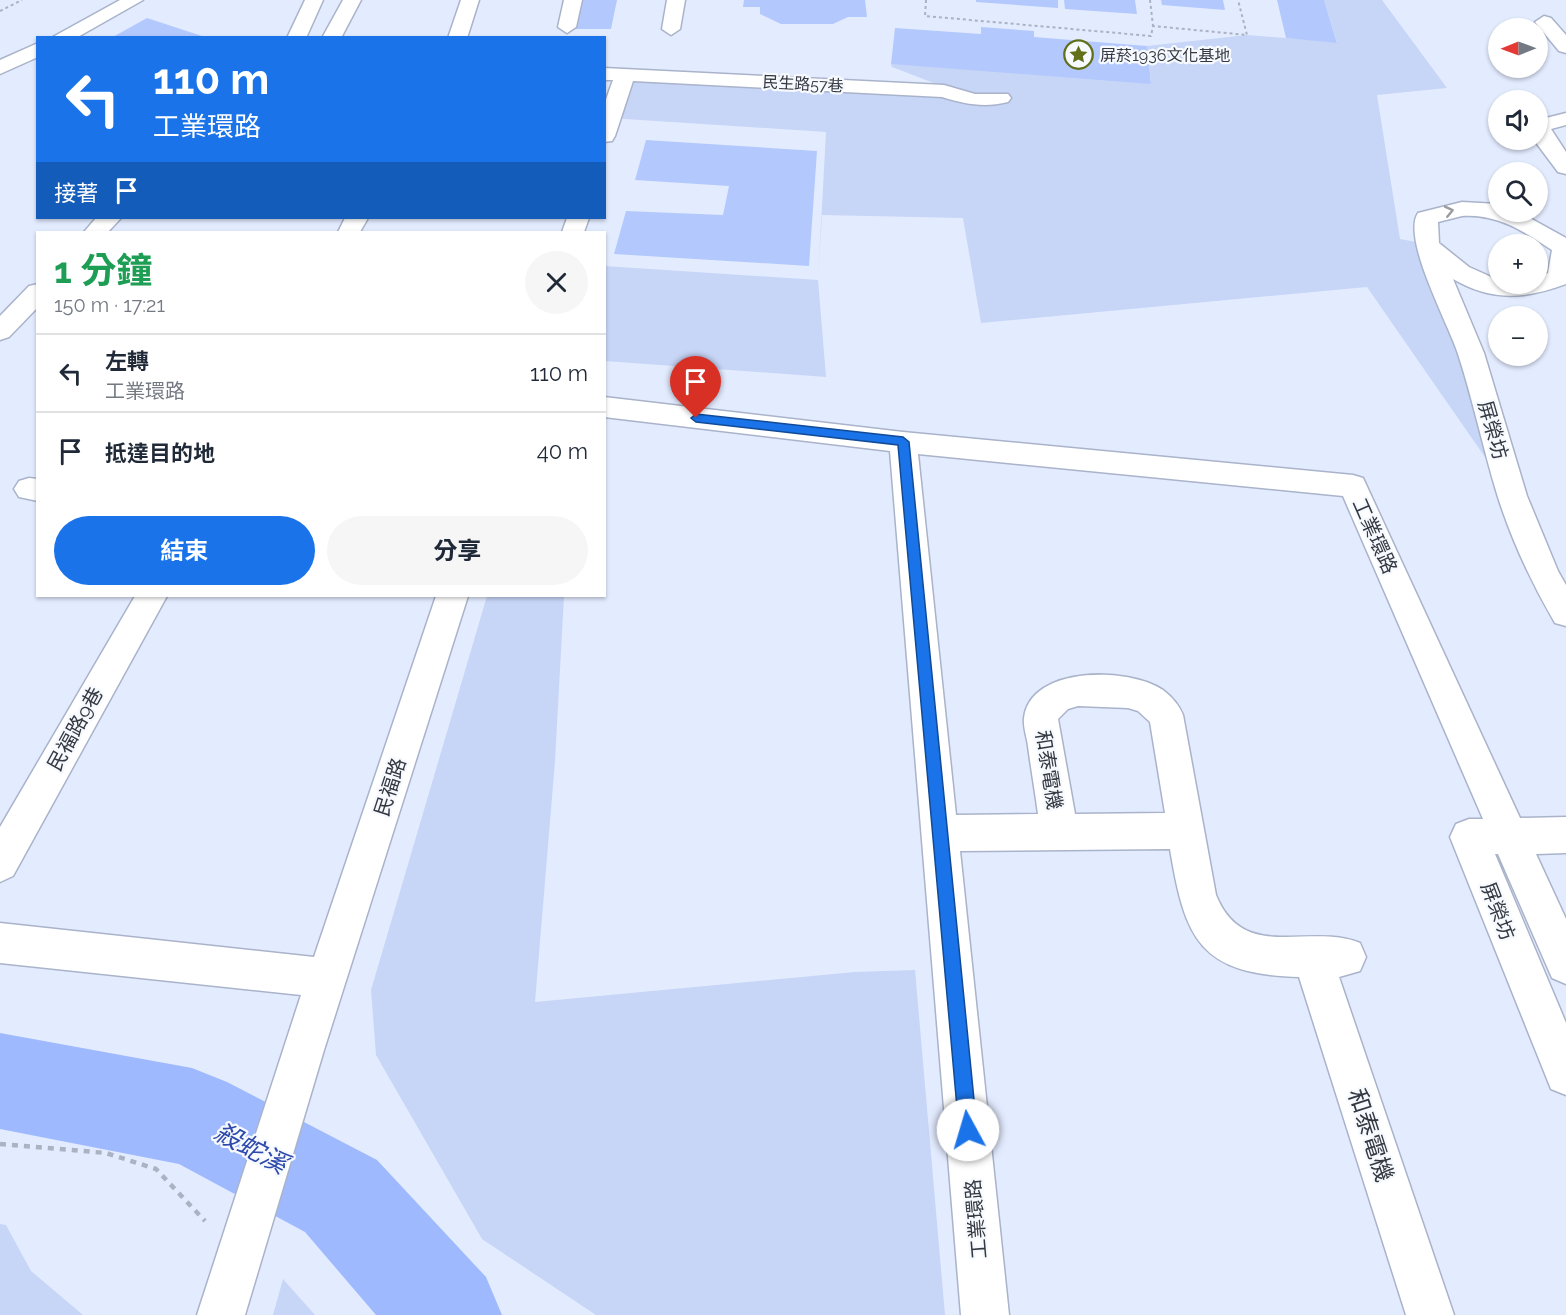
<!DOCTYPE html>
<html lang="zh-TW">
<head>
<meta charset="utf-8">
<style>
	:root { --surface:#fff; --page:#f6f6f7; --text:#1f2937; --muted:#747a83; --line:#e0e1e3; --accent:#1a73e8 }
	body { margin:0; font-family:Raleway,"Noto Sans TC",sans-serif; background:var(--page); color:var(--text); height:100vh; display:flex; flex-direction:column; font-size:22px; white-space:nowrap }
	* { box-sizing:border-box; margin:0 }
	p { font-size:20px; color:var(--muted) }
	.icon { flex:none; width:33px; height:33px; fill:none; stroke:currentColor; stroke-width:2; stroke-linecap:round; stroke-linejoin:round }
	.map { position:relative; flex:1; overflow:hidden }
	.drawer { position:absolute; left:36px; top:231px; width:570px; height:366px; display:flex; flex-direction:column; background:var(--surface); border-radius:0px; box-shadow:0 2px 4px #0004 }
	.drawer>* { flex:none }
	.guide { position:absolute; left:36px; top:36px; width:570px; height:183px; border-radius:0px; box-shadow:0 2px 4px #0004; background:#1a73e8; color:#fff; overflow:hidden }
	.needle { width:39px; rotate:269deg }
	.controls { position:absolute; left:1488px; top:18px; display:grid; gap:12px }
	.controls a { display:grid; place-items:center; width:60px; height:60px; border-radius:50%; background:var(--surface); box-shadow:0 2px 4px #0004; font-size:30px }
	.pin { position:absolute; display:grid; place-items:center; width:51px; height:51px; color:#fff; margin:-62px -26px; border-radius:50% 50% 50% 0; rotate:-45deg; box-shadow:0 0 6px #0007 }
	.pin .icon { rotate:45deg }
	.me { position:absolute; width:66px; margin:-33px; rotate:354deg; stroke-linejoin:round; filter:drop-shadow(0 0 4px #0008) }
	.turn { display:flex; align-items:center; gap:21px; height:126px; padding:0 18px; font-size:27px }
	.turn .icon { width:78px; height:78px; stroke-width:2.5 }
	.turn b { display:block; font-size:42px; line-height:51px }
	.then { display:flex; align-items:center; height:57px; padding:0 18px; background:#0003; gap:12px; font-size:22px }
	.round { display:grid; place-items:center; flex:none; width:63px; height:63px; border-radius:32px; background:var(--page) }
	.summary { display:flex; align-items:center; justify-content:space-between; height:102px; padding:0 18px }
	h1 { font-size:36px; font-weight:700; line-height:45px; color:#1e9e55 }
	.button { display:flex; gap:12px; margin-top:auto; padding:12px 18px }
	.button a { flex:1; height:69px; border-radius:36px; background:var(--accent); color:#fff; font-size:24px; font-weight:700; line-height:69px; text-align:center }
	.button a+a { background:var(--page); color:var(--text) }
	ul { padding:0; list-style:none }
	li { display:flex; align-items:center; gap:18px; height:78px; padding:0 18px; border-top:2px solid var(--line) }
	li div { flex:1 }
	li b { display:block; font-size:22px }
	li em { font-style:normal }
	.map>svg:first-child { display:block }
	.green { fill:#c7d5f7 }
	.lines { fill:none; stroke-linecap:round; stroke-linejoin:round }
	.river { fill:#9eb9fe; fill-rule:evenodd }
	.building { fill:#b3c9fd }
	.minor-casing { stroke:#a9b3ca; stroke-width:3 }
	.path-far1 { stroke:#abb2c2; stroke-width:2; stroke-dasharray:3 3; stroke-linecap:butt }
	.path { stroke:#abb2c2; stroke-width:4.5; stroke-dasharray:6 6; stroke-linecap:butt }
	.minor { fill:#fff; fill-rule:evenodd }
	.oneway { stroke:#9a9ca0 }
	.route { fill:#1a73e8; stroke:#114b97; stroke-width:1.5 }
	.labels { text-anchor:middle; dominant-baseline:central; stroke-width:4.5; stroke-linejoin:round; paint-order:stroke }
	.far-poi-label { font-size:16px; fill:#343841; stroke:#f6f9fd; text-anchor:start }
	.far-street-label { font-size:16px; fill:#343841; stroke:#f6f9fd }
	.street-label { font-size:20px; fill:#343841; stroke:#f6f9fd }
	.near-street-label { font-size:24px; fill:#343841; stroke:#f6f9fd }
	.near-water-label { font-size:26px; font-style:italic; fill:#2d49ab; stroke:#f6f9fd }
</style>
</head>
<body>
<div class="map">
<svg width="1566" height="1315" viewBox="0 0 1566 1315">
	<rect width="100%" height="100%" fill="#e3ebff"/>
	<path class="green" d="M1324,0H1382L1447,88L1377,95L1400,239L1427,244L1512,496L1367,287L981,323L963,218L822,215L818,280L826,377L605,361L604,266L818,280L826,132L610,118L625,75L957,92L892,67L891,64L894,63L1151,83L1147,46L1247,35L1337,42Z
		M487,596H564L555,761L535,1002L855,972L915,970L945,1315H596L482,1239L376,1055L371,990Z
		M0,1224L6,1225L31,1271L83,1315H0Z
		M283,1279L315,1315H273Z"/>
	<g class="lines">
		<path class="river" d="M0,1033L192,1068L227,1082L377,1160L486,1277L502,1315H376L305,1232L179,1164L0,1129Z"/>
	</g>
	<path class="building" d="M582,0H617L611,29H575Z
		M744,0H865L867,17H848L833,24H781L760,14V7H743Z
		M976,0H1058V8L976,2Z
		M1064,0H1135L1137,14L1065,9Z
		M1161,0H1223L1225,10L1162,5Z
		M1277,0H1324L1337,43L1286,38Z
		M147,18L205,37V38H111Z
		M981,27L1034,31V37L1147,46L1151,84L891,64L895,28L981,34Z
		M646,140L817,151L809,266L614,254L626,211L723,215L729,186L635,180Z"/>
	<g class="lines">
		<defs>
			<path id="minor" d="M120,0H143L76,38H51Z
				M305,0H323L306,38H287Z
				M343,0H361L341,38H322Z
				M461,0H479L467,38H448Z
				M564,0H582L576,27L567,33L558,27Z
				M667,0H685L680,29L671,35L662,29Z
				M1544,16L1551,18L1566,35V53L1559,51L1535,22Z
				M38,43V57L0,74V60Z
				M604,68L944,85L975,94H1008L1011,98L1008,102C984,108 965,104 942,97L633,81L615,136L612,141L604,142V105L613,80H604Z
				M1566,113V125L1551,129L1566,152V174L1558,172L1534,140H1538V120Z
				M1462,202L1498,204V212H1519L1566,238V284C1526,299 1492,302 1453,279L1484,353L1527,496L1558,571L1566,585V626L1555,623C1531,582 1511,539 1497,494C1483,448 1473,400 1458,354C1449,325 1401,238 1418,213ZM1462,216C1498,214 1523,231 1552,250L1548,273L1538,277V284H1498V280L1469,267L1439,243L1438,222Z
				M96,218H121L108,232H84Z
				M345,218H368L360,232H338Z
				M567,218H589L584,232H562Z
				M38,284V307L9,337L0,340V316L29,286Z
				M604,397L903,432L1353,475L1363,478L1520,818L1566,817V853L1536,854L1566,919V984L1552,978L1498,854H1495L1566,1023V1095L1551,1089L1450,837L1456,824L1469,819H1483L1343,496L918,454L956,815L1038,814C1035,791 1031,769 1028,746C1027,738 1023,727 1024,718C1030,665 1130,667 1163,690C1172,697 1179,705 1183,715L1216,895C1244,964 1309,922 1360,943L1366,957L1360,971L1339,977L1454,1315H1406L1299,977C1200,974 1185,940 1170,849L960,851L1009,1315H961L890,451L604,417ZM1078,706L1128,708L1138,711L1150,722L1165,813L1075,814L1058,719L1068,709Z
				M29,478L38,479V501L19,497L14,489L19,481Z
				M135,596H167L13,876L0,882V827Z
				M436,596H468L324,1050L245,1315H197L301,995L0,963V923L314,957Z"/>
		</defs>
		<use href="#minor" class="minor-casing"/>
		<path class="path-far1" d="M926,0L925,16L1151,36L1153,26L1247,35L1238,0
			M1150,0L1153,26
			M0,11L22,0"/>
		<path class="path" d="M0,1144L106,1153L156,1169L205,1221"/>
		<use href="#minor" class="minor"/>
	</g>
	<defs><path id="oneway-chevron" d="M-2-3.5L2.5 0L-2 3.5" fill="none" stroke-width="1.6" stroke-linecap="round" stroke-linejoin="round" transform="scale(1.5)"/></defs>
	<use class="oneway" href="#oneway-chevron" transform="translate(1449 211) rotate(-13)"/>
	<path class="route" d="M696,414L903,437L909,442L977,1130L974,1136L968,1139L962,1136L959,1130L898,445L696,422L691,418Z"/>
	<defs>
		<symbol id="sight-ring" viewBox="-11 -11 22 22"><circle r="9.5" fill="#f6f9fd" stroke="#63701a" stroke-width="1.5"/><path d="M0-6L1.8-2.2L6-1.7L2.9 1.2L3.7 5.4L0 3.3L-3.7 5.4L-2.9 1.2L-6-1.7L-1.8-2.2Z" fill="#63701a"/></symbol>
	</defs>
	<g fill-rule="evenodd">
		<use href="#sight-ring" x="1062" y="38" width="33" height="33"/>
	</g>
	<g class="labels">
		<g class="far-poi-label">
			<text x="1100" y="55">屏菸1936文化基地</text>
		</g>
		<g class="far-street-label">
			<text transform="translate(803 84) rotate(3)">民生路57巷</text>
		</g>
		<g class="street-label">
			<text transform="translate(1493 430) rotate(74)">屏榮坊</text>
			<text transform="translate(1375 536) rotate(66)">工業環路</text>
			<text transform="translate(75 729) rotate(-61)">民福路9巷</text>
			<text transform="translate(1049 770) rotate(81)">和泰電機</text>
			<text transform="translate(390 787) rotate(-72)">民福路</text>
			<text transform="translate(1498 911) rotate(69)">屏榮坊</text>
			<text transform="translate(976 1219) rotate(-95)">工業環路</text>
		</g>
		<g class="near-street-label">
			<text transform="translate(1371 1135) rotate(72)">和泰電機</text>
		</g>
		<g class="near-water-label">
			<text transform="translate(251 1148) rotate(28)">殺蛇溪</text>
		</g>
	</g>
</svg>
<div class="controls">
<a><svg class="needle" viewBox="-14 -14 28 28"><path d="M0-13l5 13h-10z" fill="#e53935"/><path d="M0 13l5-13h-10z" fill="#747a83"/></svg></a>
<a><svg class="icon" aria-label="sound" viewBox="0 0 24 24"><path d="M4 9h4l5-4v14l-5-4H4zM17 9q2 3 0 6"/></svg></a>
<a><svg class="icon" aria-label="search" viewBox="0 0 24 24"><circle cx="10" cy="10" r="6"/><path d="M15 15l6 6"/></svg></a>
<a>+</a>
<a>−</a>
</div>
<div class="pin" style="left:696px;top:418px;background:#d93025"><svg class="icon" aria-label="arrive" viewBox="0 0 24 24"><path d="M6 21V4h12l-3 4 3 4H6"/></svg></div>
<svg class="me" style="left:968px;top:1130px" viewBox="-20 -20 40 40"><circle r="19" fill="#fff"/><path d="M0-13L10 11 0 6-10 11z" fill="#1a73e8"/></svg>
<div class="guide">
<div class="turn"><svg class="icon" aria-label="left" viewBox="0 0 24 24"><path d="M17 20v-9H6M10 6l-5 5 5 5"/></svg><div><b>110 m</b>工業環路</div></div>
<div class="then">接著<svg class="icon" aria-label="arrive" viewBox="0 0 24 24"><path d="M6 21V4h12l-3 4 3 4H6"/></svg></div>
</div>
<section class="drawer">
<div class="summary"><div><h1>1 分鐘</h1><p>150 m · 17:21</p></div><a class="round"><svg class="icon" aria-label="close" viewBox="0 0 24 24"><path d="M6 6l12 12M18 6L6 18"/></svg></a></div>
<ul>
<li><svg class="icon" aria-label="left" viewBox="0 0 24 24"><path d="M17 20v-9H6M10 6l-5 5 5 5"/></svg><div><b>左轉</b><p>工業環路</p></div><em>110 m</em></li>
<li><svg class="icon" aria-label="arrive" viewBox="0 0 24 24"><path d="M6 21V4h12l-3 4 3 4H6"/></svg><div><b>抵達目的地</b></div><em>40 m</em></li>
</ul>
<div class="button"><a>結束</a><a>分享</a></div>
</section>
</div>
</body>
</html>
